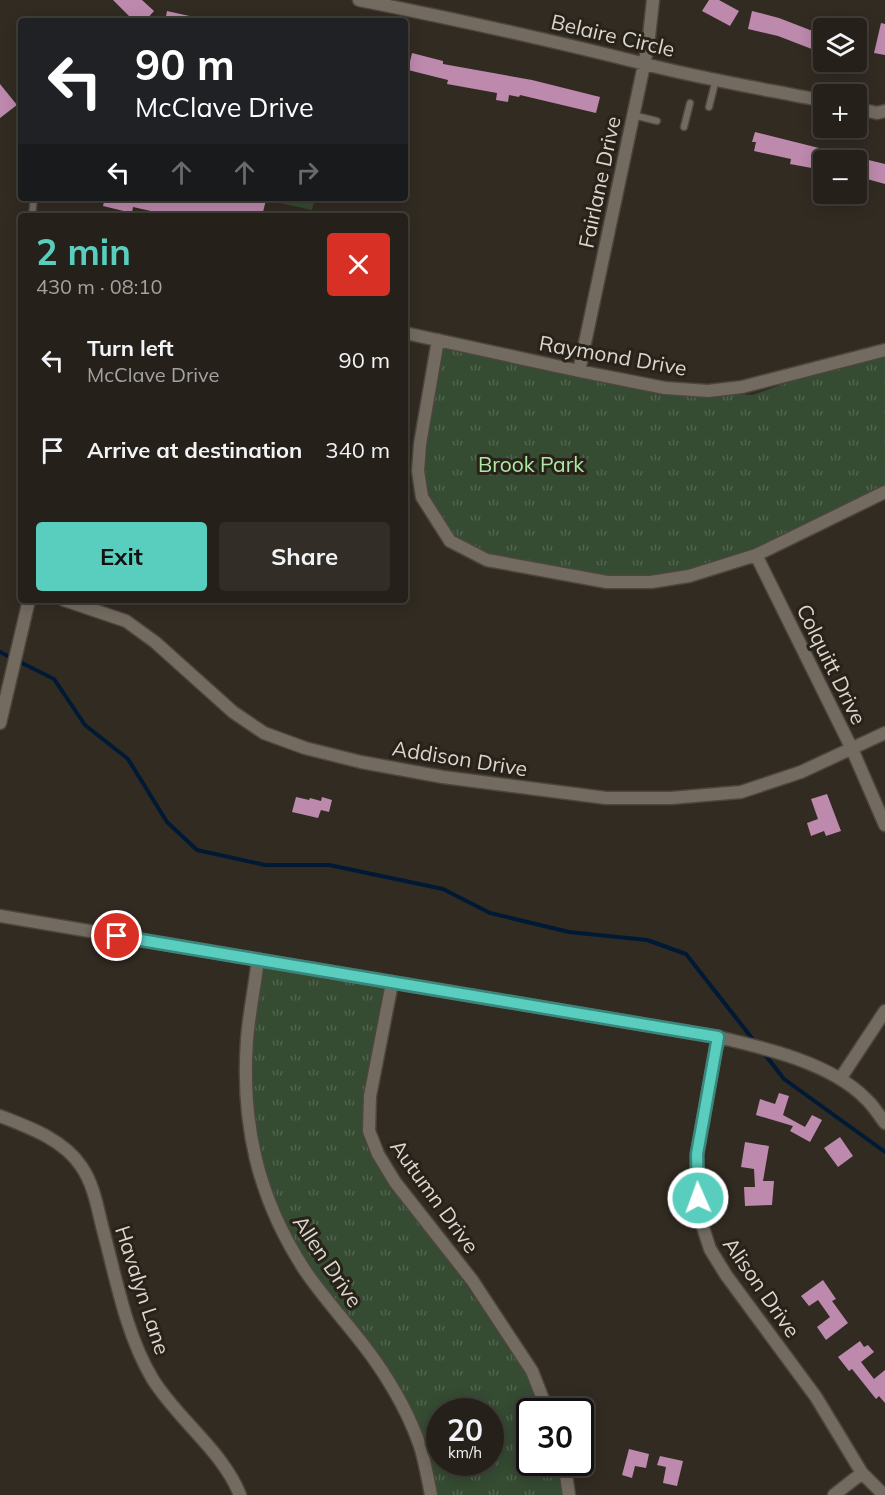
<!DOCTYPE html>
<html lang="en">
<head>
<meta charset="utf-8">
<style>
	:root { --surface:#26201a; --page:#322d27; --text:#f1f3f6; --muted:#a4a3a2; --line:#423e39; --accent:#59cebe }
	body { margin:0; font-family:Mulish,sans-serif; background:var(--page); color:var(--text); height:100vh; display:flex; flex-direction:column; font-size:22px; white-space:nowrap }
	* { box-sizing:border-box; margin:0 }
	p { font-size:20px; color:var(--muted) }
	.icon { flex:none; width:33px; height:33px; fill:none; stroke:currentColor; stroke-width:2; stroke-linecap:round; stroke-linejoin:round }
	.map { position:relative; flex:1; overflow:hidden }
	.drawer { position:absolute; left:18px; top:213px; width:390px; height:390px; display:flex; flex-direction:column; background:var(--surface); border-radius:6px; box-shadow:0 3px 15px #0003,0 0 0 2px var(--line) }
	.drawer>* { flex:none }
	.banner { position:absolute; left:18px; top:18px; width:390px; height:183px; border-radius:6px; box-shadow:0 3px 15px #0003,0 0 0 2px var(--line); background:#202124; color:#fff; overflow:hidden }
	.buttons { position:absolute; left:813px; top:18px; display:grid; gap:12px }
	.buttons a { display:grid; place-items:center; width:54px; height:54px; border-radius:6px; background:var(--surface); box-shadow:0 3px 15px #0003,0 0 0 2px var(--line); font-size:30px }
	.speed { position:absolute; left:426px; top:1398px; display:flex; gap:12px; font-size:30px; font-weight:700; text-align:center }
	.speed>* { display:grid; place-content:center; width:78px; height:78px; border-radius:50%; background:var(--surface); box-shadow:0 3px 15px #0003,0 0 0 2px var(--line); line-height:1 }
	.speed small { font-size:15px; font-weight:400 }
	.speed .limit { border:3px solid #111; border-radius:9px; background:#fff; color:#111 }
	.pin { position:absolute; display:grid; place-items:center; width:51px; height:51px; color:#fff; margin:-26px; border:3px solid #fff; border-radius:50%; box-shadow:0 2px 6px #0007 }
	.me { position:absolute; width:66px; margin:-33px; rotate:358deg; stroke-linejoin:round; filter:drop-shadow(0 0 4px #0008) }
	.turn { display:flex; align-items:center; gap:21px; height:126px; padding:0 18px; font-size:27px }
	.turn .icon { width:78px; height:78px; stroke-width:2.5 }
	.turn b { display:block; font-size:42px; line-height:51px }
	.lanes { display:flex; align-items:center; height:57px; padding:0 18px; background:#0003; justify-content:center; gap:30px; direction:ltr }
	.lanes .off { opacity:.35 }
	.round { display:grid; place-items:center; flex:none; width:63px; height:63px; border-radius:6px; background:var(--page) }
	.head { display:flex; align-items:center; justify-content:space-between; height:102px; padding:0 18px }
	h1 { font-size:36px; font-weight:700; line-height:45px; color:var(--accent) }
	.button { display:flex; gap:12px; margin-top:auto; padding:12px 18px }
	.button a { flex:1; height:69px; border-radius:6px; background:var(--accent); color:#111; font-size:24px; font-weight:700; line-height:69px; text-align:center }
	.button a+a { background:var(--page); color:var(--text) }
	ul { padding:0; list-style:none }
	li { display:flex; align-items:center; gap:18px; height:90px; padding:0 18px }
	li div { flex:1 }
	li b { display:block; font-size:22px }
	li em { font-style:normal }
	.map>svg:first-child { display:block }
	.grass { fill:#354b32 }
	.park { fill:url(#park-tufts); fill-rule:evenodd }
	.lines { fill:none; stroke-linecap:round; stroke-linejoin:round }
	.stream { stroke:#001934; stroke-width:4 }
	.building { fill:#bd89ad }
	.service-casing { stroke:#4c463e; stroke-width:9 }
	.minor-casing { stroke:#4c463e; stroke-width:15 }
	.service { stroke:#736b60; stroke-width:6 }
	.minor { stroke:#736b60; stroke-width:12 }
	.route-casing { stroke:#3a867c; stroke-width:15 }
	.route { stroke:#59cebe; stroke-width:10 }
	.labels { text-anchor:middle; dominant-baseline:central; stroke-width:6; stroke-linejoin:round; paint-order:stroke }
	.street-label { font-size:21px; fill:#dad6d0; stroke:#282219 }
	.park-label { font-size:21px; fill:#ace9a6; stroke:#282219 }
</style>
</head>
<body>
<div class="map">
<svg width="885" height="1495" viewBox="0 0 885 1495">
	<defs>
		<pattern id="park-tufts" width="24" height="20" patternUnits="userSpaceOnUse" patternTransform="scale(1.5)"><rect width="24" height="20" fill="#354b32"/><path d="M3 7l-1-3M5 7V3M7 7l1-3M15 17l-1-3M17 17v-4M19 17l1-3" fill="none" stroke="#52644f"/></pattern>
	</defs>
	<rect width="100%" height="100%" fill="#322b22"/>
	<path class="grass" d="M257,198H315L312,210Z"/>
	<path class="park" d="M440,338L647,390L753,395L829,367L885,355V491L813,525L683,578L607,582L471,555L431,512L421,450Z
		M256,957L388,982L369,1105L376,1151L549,1408L550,1411L530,1412V1462L561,1463L568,1495H431L425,1460L380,1363L310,1278L272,1215L252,1142L246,1070ZM440,1412H490V1462H440Z"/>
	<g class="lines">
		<path class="stream" d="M0,652L54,679L85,725L128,759L167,822L197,850L265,865H329L443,889L490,913L569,932L647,940L686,954L755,1042
			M763,1052L784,1079L885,1152"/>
	</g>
	<path class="building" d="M113,0H142L154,11L145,21H134Z
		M709,0H719L739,11L730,26L702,11Z
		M167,11L194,17V21H165Z
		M752,11L779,18L823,35L817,51L778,36L748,29Z
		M881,23L885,24V55L874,53Z
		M412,53L443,61V64L532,80L600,97L596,113L520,95L519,97L509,95L508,102L496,100L497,93L447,84L448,80L408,70Z
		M0,84L17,105L0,118Z
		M755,132L855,157V160H824V166L818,165L817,169L790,164L791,159L754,151L756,142H752Z
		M856,157L885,164V184L856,176Z
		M105,198H257L266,200L262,216H173L133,207L132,213L103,206Z
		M827,794L841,831L826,836L824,831L811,836L807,823L818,819L811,799Z
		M296,797L309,800L310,798L321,801L322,797L332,800L329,812L321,810L318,818L292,812Z
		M779,1093L789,1096L783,1115L805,1127L812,1115L822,1120L810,1142L790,1131L793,1126L756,1115L760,1099L775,1104Z
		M840,1137L853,1156L838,1167L824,1148Z
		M745,1142L769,1146L763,1181H774L772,1205L745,1206L744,1187H755L754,1169L741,1167Z
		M823,1280L836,1299L832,1301L848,1323L826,1340L817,1327L830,1317L818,1300L809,1306L801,1296Z
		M860,1341L864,1347L868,1345L874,1352L861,1362L874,1379L885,1370V1403L879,1396L876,1399L852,1369L849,1371L838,1357Z
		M629,1449L649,1454L646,1468L635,1466L632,1478L622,1475Z
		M660,1456L683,1461L677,1486L663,1483L666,1467L657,1465Z"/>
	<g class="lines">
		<defs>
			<path id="service" d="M709,107L716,79
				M633,115L657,121
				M684,127L690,103
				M32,216L34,198"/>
			<path id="minor" d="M359,0C455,19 550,40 645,64C703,79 764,89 824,101
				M856,108L877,113L885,111
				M405,333L579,371L665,388L708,391L742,387L885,350
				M438,340L420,444L418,471L422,497L450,541L487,560L607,582H651L689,576L756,555L885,492
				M579,371L648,46L653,0
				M756,555L852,749L885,825
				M64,600L126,621L155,642L233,712L264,733L305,748L361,762L443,777L606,798H671L741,792L801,772L885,733
				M0,723L29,600
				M0,916L718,1037C765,1048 830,1063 865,1098C873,1105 879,1115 885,1123
				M258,959C255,986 249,1013 247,1040C241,1124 258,1198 304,1269C326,1302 354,1330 376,1362C394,1388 410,1417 420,1446C425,1462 428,1479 431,1495
				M392,983L370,1096L369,1131L378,1154L395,1182L472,1280L532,1371L548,1412
				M718,1037L697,1154L696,1181L699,1215L710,1249L726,1275L816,1397L862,1473L884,1495
				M840,1079L885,1011
				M0,1116C28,1127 63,1139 81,1166C93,1183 97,1205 102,1226C116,1277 125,1332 152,1378C176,1418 223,1451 240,1495
				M564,1462L569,1495
				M834,1495L862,1473"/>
		</defs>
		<use href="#service" class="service-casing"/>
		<use href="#minor" class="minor-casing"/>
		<use href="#service" class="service"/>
		<use href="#minor" class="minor"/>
	</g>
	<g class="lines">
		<defs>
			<path id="route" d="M117,936L718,1037L697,1154L698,1198"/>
		</defs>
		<use href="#route" class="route-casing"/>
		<use href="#route" class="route"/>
	</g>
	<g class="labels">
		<g class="street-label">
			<text transform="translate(613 35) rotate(13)">Belaire Circle</text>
			<text transform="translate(599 182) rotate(-78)">Fairlane Drive</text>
			<text transform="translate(613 355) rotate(10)">Raymond Drive</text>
			<text transform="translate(832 664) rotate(64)">Colquitt Drive</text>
			<text transform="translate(460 758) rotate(9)">Addison Drive</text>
			<text transform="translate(435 1196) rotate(54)">Autumn Drive</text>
			<text transform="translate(328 1261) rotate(56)">Allen Drive</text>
			<text transform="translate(762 1287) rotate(55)">Alison Drive</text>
			<text transform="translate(143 1290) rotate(72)">Havalyn Lane</text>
		</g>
		<g class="park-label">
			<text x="531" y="464">Brook Park</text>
		</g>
	</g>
</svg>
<div class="buttons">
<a><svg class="icon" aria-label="layers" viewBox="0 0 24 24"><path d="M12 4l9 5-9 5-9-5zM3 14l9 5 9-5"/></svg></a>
<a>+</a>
<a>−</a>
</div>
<div class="speed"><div>20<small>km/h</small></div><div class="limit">30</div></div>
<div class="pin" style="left:117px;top:936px;background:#d93025"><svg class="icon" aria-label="arrive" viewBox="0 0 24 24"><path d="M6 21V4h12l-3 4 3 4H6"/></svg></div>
<svg class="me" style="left:698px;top:1198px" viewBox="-20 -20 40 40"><circle r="17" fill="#59cebe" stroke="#fff" stroke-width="3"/><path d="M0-11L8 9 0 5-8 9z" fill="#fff"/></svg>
<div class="banner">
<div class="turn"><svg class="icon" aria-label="left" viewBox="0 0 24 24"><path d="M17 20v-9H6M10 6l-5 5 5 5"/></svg><div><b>90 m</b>McClave Drive</div></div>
<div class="lanes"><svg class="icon" aria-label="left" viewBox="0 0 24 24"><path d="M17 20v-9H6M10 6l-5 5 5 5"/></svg><svg class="icon off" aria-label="ahead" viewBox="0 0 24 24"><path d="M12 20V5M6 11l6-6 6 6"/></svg><svg class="icon off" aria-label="ahead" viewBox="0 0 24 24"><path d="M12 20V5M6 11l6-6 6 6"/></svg><svg class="icon off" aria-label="right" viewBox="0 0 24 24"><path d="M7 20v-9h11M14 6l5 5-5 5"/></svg></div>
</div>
<section class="drawer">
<div class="head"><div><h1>2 min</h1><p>430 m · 08:10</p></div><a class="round" style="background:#d93025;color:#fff"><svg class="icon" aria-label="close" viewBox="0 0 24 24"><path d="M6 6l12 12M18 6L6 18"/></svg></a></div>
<ul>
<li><svg class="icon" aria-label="left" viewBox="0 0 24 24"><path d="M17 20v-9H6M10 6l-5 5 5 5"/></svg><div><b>Turn left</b><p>McClave Drive</p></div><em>90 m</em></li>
<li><svg class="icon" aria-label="arrive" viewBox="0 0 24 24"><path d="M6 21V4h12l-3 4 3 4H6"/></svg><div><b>Arrive at destination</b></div><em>340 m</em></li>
</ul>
<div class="button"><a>Exit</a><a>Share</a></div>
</section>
</div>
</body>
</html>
